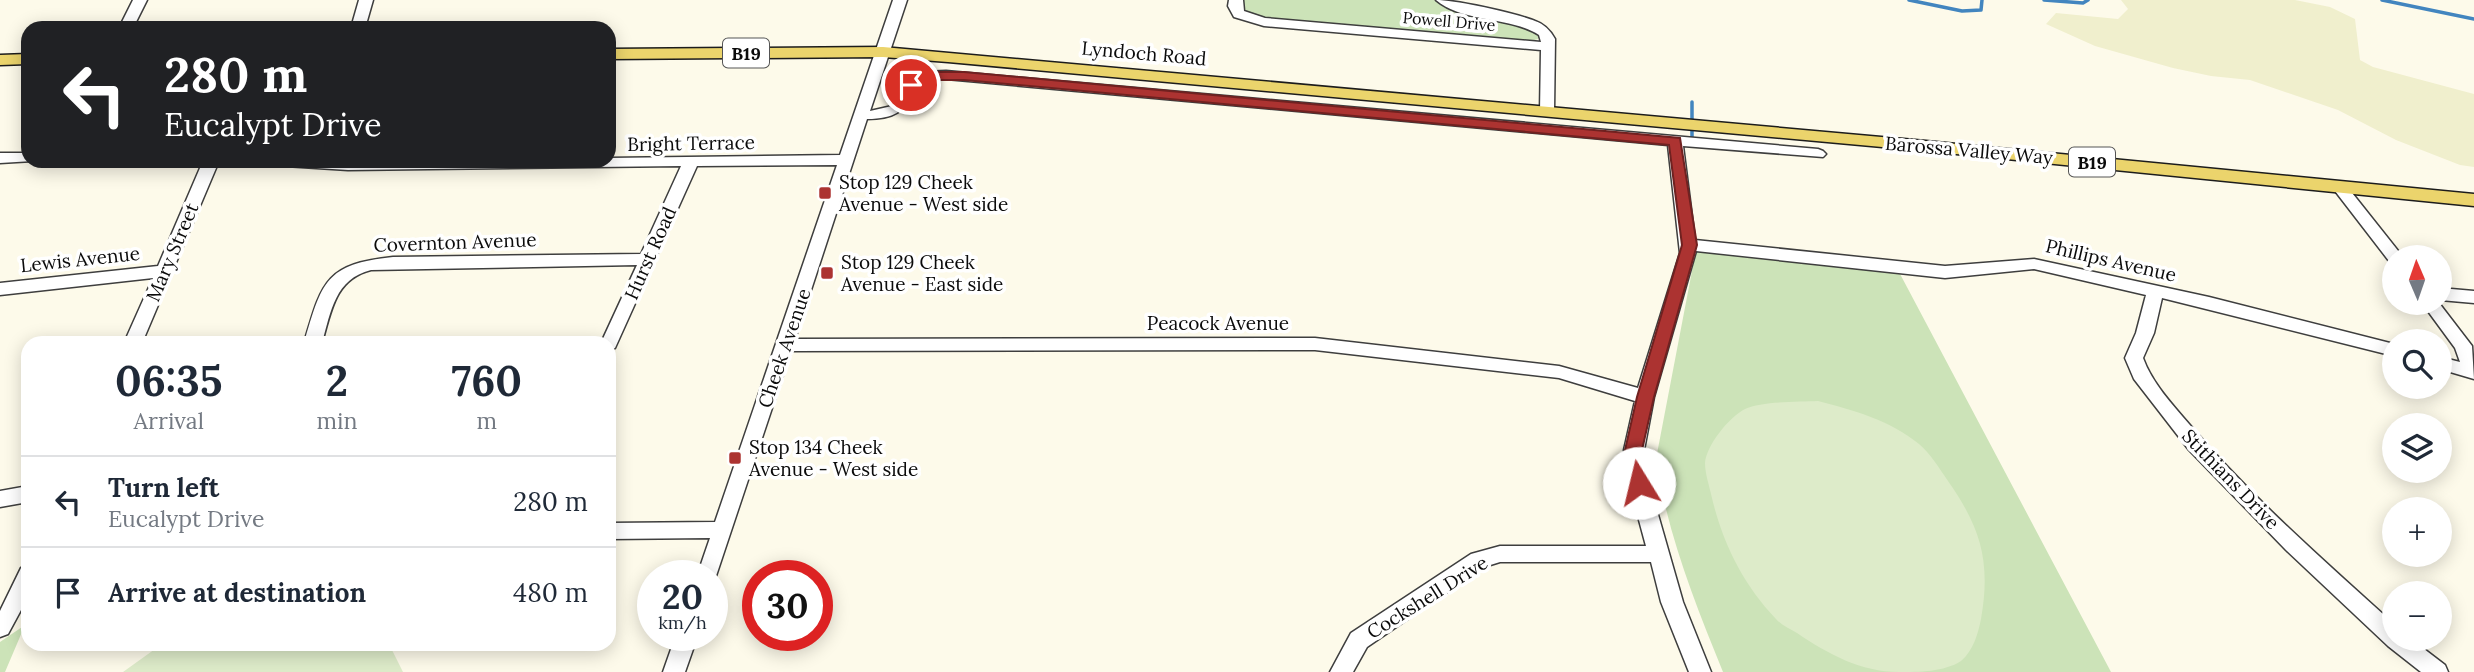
<!DOCTYPE html>
<html lang="en">
<head>
<meta charset="utf-8">
<style>
	:root { --surface:#fff; --page:#f6f6f7; --text:#1f2937; --muted:#747a83; --line:#e0e1e3 }
	body { margin:0; font-family:Lora,serif; background:var(--page); color:var(--text); height:100vh; display:flex; flex-direction:column; font-size:26px; white-space:nowrap }
	* { box-sizing:border-box; margin:0 }
	p { font-size:23px; color:var(--muted) }
	.icon { flex:none; width:38px; height:38px; fill:none; stroke:currentColor; stroke-width:2; stroke-linecap:round; stroke-linejoin:round }
	.map { position:relative; flex:1; overflow:hidden }
	.panel { position:absolute; left:21px; top:336px; width:595px; height:315px; display:flex; flex-direction:column; background:var(--surface); border-radius:21px; box-shadow:0 4px 18px #0003 }
	.panel>* { flex:none }
	.banner { position:absolute; left:21px; top:21px; width:595px; height:147px; border-radius:21px; box-shadow:0 4px 18px #0003; background:#202124; color:#fff; overflow:hidden }
	.needle { width:46px; rotate:358deg }
	.fabs { position:absolute; left:2382px; top:245px; display:grid; gap:14px }
	.fabs a { display:grid; place-items:center; width:70px; height:70px; border-radius:50%; background:var(--surface); box-shadow:0 4px 18px #0003; font-size:35px }
	.speed { position:absolute; left:637px; top:560px; display:flex; gap:14px; font-size:35px; font-weight:700; text-align:center }
	.speed>* { display:grid; place-content:center; width:91px; height:91px; border-radius:50%; background:var(--surface); box-shadow:0 4px 18px #0003; line-height:1 }
	.speed small { font-size:18px; font-weight:400 }
	.speed .limit { border:10px solid #d22; background:#fff; color:#111 }
	.pin { position:absolute; display:grid; place-items:center; width:60px; height:60px; color:#fff; margin:-30px; border:4px solid #fff; border-radius:50%; box-shadow:0 2px 7px #0007 }
	.me { position:absolute; width:77px; margin:-38px; rotate:351deg; stroke-linejoin:round; filter:drop-shadow(0 0 5px #0008) }
	.turn { display:flex; align-items:center; gap:24px; height:147px; padding:0 28px; font-size:32px }
	.turn .icon { width:91px; height:91px; stroke-width:2.5 }
	.turn b { display:block; font-size:49px; line-height:60px }
	.eta { display:flex; justify-content:space-evenly; align-items:center; height:119px; text-align:center }
	.eta b { font-size:42px; font-weight:700; line-height:49px }
	ul { padding:0; list-style:none }
	li { display:flex; align-items:center; gap:21px; height:91px; padding:0 28px; border-top:2px solid var(--line) }
	li div { flex:1 }
	li b { display:block; font-size:26px }
	li em { font-style:normal }
	.map>svg:first-child { display:block }
	.farmland { fill:#f0efcd }
	.green { fill:#cce3b8 }
	.pitch { fill:#ddebc9 }
	.lines { fill:none; stroke-linecap:round; stroke-linejoin:round }
	.stream { stroke:#4285bf; stroke-width:3.5 }
	.minor-casing { stroke:#3e3e3e; stroke-width:3 }
	.major-casing { stroke:#1c1c1c; stroke-width:3 }
	.minor { fill:#fff; fill-rule:evenodd }
	.major { fill:#ebd46c; fill-rule:evenodd }
	.route { fill:#ac3331; stroke:#702120; stroke-width:2 }
	.poi-dot { fill:#ac3331; stroke:#fff; stroke-width:2.5 }
	.labels { text-anchor:middle; dominant-baseline:central; stroke-width:7; stroke-linejoin:round; paint-order:stroke }
	.far-street-label { font-size:16px; fill:#0b0b0b; stroke:#fff }
	.shield { fill:#fff; stroke:#545454; stroke-width:2 }
	.shield-label { font-size:18px; font-weight:bold; fill:#0b0b0b }
	.street-label { font-size:19px; fill:#0b0b0b; stroke:#fff }
	.poi-label { font-size:19px; fill:#0b0b0b; stroke:#fff; text-anchor:start }
</style>
</head>
<body>
<div class="map">
<svg width="2474" height="672" viewBox="0 0 2474 672">
	<rect width="100%" height="100%" fill="#fdfaea"/>
	<path class="farmland" d="M2121,0H2295L2330,7L2355,19L2360,60L2373,67L2474,94V167L2460,165L2396,140L2338,110L2250,80L2211,76L2173,68L2095,46L2046,24L2056,13L2118,19L2128,9Z"/>
	<path class="green" d="M1241,0H1434L1447,6L1530,27L1539,34L1538,39L1527,42L1257,18L1247,14L1239,6Z
		M1696,250L1899,272L2111,672H1723C1695,603 1667,533 1656,459Z
		M25,625L5,672H0V642Z"/>
	<path class="pitch" d="M1818,401C1853,410 1890,420 1919,444C1931,454 1939,468 1948,481C1981,528 1991,562 1981,619C1978,634 1973,651 1961,661C1944,672 1919,672 1899,672C1861,672 1828,654 1797,633C1790,629 1781,625 1776,619C1742,583 1722,542 1711,494C1709,485 1705,473 1705,463C1706,446 1729,417 1745,409C1761,401 1799,402 1818,401Z
		M162,644H389L403,672H123Z"/>
	<g class="lines">
		<path class="stream" d="M1909,0L1962,11L1981,10L1982,0
			M2044,0L2083,3L2088,0
			M2382,0L2474,19
			M1692,102V119
			M1692,130V140"/>
		<defs>
			<path id="minor" d="M133,0H147L133,28H119Z
				M359,0H373L365,28H351Z
				M893,0H907L870,111L892,106C909,79 911,71 946,71L1818,149L1823,151L1826,154L1823,157L1683,146L1695,240L1945,266L2034,259L2209,297L2394,344V356L2162,298L2154,333L2143,358C2152,383 2172,404 2189,424C2251,497 2323,560 2394,624V639H2411L2445,665L2448,672H2421L2388,646L2286,550L2189,450L2134,379L2125,358L2136,333L2146,295L2034,269L1945,278L1696,251L1654,397L1644,450L1649,483L1683,602L1711,672H1689L1661,602L1651,562H1500L1484,567L1367,647L1353,672H1330L1351,633L1471,554L1500,546H1646L1629,483L1624,450L1635,401L1559,378L1315,350L791,351L714,582L712,583V576H697L710,538L609,539V523L715,522L837,165L697,166L615,348L609,350V343H601L637,265L371,270C335,279 331,311 322,343H304C322,282 325,264 393,257L641,254L681,166L348,170L285,166L277,161H609V158L840,155ZM946,79L1668,145L1680,253L1638,388L1559,366L1315,338L795,339L867,119C925,119 896,80 946,79Z
				M1229,0H1243L1244,11L1265,18L1541,42L1539,35C1509,16 1463,23 1436,0C1456,0 1515,13 1535,21C1544,24 1550,30 1555,39L1554,111L1547,115L1540,111L1541,50L1264,26L1234,17L1228,6Z
				M0,153H28V161H33L0,163Z
				M203,161H219L142,343H124L153,278L0,295V283L158,266Z
				M2340,182L2345,184L2403,257H2394V262L2389,261L2332,187Z
				M2440,288L2474,291V303L2440,300Z
				M2422,303H2439L2472,346L2474,379L2440,369V357L2460,362L2455,348Z
				M28,486V502L0,507V491Z
				M28,566V597L8,634L0,637V611L21,568Z
				M676,635H698L685,672H663Z"/>
			<path id="major" d="M883,47L1926,141L2474,194V206L1926,151L948,62L883,57L609,59V49Z
				M28,54V64L0,65V55Z"/>
		</defs>
		<use href="#minor" class="minor-casing"/>
		<use href="#major" class="major-casing"/>
		<use href="#minor" class="minor"/>
		<use href="#major" class="major"/>
	</g>
	<path class="route" d="M930,72H964L1680,138L1697,245L1654,397L1642,450L1648,483L1645,488H1633L1625,450L1637,397L1682,245L1669,145L964,80H931L911,89L904,85L913,77Z"/>
	<g class="poi-dot">
		<rect x="818" y="186" width="14" height="14" rx="3.5"/>
		<rect x="820" y="266" width="14" height="14" rx="3.5"/>
		<rect x="728" y="451" width="14" height="14" rx="3.5"/>
	</g>
	<g class="labels">
		<g class="far-street-label">
			<text transform="translate(1449 21) rotate(5)">Powell Drive</text>
		</g>
		<g class="shield">
			<rect x="723" y="38.5" width="46" height="29" rx="5"/>
			<rect x="2069" y="147.5" width="46" height="29" rx="5"/>
		</g>
		<g class="shield-label">
			<text x="746" y="53">B19</text>
			<text x="2092" y="162">B19</text>
		</g>
		<g class="street-label">
			<text transform="translate(1144 53) rotate(5)">Lyndoch Road</text>
			<text transform="translate(691 143) rotate(-1)">Bright Terrace</text>
			<text transform="translate(1969 150) rotate(5)">Barossa Valley Way</text>
			<text transform="translate(455 242) rotate(-2)">Covernton Avenue</text>
			<text transform="translate(172 252) rotate(-67)">Mary Street</text>
			<text transform="translate(650 253) rotate(-66)">Hurst Road</text>
			<text transform="translate(80 259) rotate(-6)">Lewis Avenue</text>
			<text transform="translate(2111 260) rotate(13)">Phillips Avenue</text>
			<text x="1218" y="323">Peacock Avenue</text>
			<text transform="translate(784 348) rotate(-71)">Cheek Avenue</text>
			<text transform="translate(2231 479) rotate(46)">Stithians Drive</text>
			<text transform="translate(1427 597) rotate(-32)">Cockshell Drive</text>
		</g>
		<g class="poi-label">
			<text x="839" y="182">Stop 129 Cheek<tspan x="839" dy="22">Avenue - West side</tspan></text>
			<text x="841" y="262">Stop 129 Cheek<tspan x="841" dy="22">Avenue - East side</tspan></text>
			<text x="749" y="447">Stop 134 Cheek<tspan x="749" dy="22">Avenue - West side</tspan></text>
		</g>
	</g>
</svg>
<div class="fabs">
<a><svg class="needle" viewBox="-14 -14 28 28"><path d="M0-13l5 13h-10z" fill="#e53935"/><path d="M0 13l5-13h-10z" fill="#747a83"/></svg></a>
<a><svg class="icon" aria-label="search" viewBox="0 0 24 24"><circle cx="10" cy="10" r="6"/><path d="M15 15l6 6"/></svg></a>
<a><svg class="icon" aria-label="layers" viewBox="0 0 24 24"><path d="M12 4l9 5-9 5-9-5zM3 14l9 5 9-5"/></svg></a>
<a>+</a>
<a>−</a>
</div>
<div class="speed"><div>20<small>km/h</small></div><div class="limit">30</div></div>
<div class="pin" style="left:911px;top:85px;background:#d93025"><svg class="icon" aria-label="arrive" viewBox="0 0 24 24"><path d="M6 21V4h12l-3 4 3 4H6"/></svg></div>
<svg class="me" style="left:1639px;top:483px" viewBox="-20 -20 40 40"><circle r="19" fill="#fff"/><path d="M0-13L10 11 0 6-10 11z" fill="#ac3331"/></svg>
<div class="banner">
<div class="turn"><svg class="icon" aria-label="left" viewBox="0 0 24 24"><path d="M17 20v-9H6M10 6l-5 5 5 5"/></svg><div><b>280 m</b>Eucalypt Drive</div></div>
</div>
<section class="panel">
<div class="eta">
<div><b>06:35</b><p>Arrival</p></div>
<div><b>2</b><p>min</p></div>
<div><b>760</b><p>m</p></div>
</div>
<ul>
<li><svg class="icon" aria-label="left" viewBox="0 0 24 24"><path d="M17 20v-9H6M10 6l-5 5 5 5"/></svg><div><b>Turn left</b><p>Eucalypt Drive</p></div><em>280 m</em></li>
<li><svg class="icon" aria-label="arrive" viewBox="0 0 24 24"><path d="M6 21V4h12l-3 4 3 4H6"/></svg><div><b>Arrive at destination</b></div><em>480 m</em></li>
</ul>
</section>
</div>
</body>
</html>
